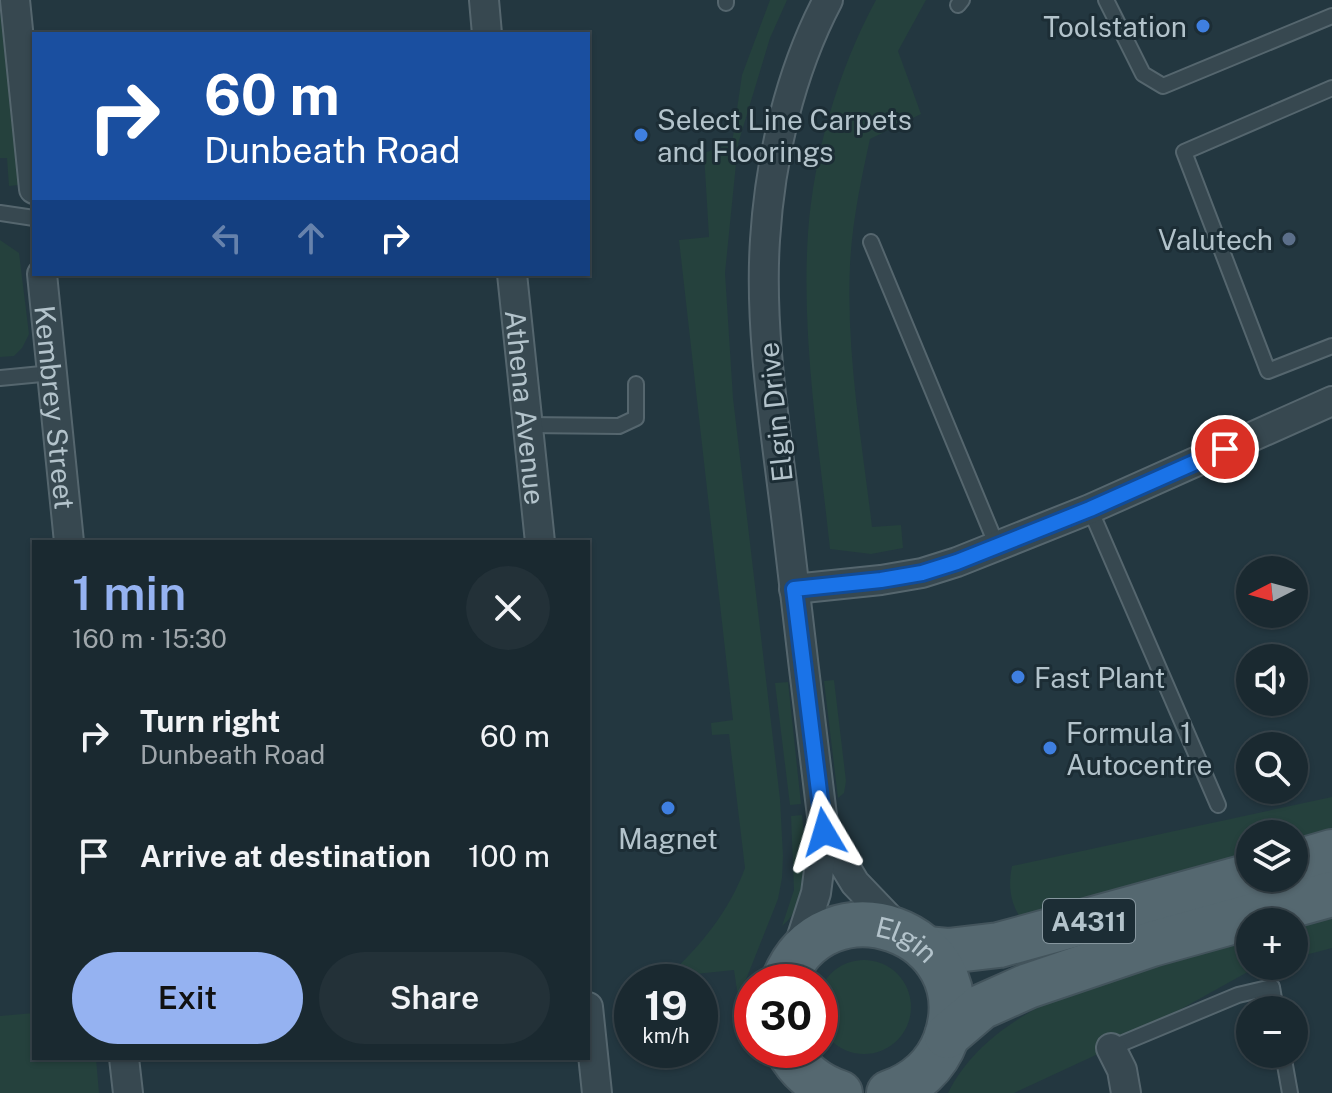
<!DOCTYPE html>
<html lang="en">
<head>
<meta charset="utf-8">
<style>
	:root { --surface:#1a2930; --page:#233138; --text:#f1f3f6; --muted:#9fa6ab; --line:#38454c; --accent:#95b2f1 }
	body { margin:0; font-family:"Public Sans",sans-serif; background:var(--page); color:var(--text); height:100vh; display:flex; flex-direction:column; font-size:30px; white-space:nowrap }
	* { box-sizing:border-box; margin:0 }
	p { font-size:26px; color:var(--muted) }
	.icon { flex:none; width:44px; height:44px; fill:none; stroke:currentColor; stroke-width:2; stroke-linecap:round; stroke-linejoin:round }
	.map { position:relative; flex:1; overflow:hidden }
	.panel { position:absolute; left:32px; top:540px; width:558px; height:520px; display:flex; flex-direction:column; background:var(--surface); border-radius:0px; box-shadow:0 2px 6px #0004,0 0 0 2px var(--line) }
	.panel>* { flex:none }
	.banner { position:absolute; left:32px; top:32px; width:558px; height:244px; border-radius:0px; box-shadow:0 2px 6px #0004,0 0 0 2px var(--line); background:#1a4fa0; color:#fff; overflow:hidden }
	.needle { width:52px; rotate:264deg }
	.fabs { position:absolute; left:1236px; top:556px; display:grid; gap:16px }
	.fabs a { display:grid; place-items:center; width:72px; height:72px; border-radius:50%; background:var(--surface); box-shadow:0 2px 6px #0004,0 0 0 2px var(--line); font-size:40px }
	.speed { position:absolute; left:614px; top:964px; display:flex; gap:16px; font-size:40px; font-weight:700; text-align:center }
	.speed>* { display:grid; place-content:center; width:104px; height:104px; border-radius:50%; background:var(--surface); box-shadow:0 2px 6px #0004,0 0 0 2px var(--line); line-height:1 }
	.speed small { font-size:20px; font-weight:400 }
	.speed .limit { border:12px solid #d22; background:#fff; color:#111 }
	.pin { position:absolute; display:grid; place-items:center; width:68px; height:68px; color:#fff; margin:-34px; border:4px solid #fff; border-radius:50%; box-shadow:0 2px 8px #0007 }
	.me { position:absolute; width:88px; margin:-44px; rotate:353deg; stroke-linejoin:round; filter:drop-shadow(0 0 6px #0008) }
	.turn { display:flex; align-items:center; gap:28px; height:168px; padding:0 40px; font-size:36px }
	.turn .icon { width:104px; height:104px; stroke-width:2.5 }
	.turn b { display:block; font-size:56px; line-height:68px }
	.lanes { display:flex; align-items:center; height:76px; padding:0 40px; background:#0003; justify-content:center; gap:40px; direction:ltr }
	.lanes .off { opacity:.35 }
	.round { display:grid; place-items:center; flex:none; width:84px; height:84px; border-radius:42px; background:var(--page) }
	.overview { display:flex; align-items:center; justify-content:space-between; height:136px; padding:0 40px }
	h1 { font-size:48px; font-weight:600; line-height:60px; color:var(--accent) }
	.button { display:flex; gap:16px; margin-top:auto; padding:16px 40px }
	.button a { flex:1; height:92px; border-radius:48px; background:var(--accent); color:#111; font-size:32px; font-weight:600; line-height:92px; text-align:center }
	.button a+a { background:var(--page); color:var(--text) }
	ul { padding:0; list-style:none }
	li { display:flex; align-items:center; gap:24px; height:120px; padding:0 40px }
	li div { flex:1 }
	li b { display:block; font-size:30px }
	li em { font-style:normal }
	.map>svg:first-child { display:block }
	.green { fill:#25413d }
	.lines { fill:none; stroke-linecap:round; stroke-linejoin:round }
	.service-casing { stroke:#55666e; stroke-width:18 }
	.minor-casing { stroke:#55666e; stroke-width:32 }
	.primary-casing { stroke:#43545c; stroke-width:48 }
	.service { stroke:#374850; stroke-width:14 }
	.minor { stroke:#374850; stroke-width:28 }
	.primary { stroke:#556870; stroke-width:44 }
	.route-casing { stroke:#114b97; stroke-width:20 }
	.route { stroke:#1a73e8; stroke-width:14 }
	.shop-dot { fill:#3f7fe0; stroke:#1c2d35; stroke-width:3 }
	.service-dot { fill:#5c6f8a; stroke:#1c2d35; stroke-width:3 }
	.labels { text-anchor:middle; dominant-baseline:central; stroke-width:6; stroke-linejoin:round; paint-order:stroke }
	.shield { fill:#1c2d35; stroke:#86969e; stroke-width:2 }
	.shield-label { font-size:26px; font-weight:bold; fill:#b3c3cb }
	.poi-label { font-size:28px; fill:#b3c3cb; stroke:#1c2d35; text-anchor:start }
	.street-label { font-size:28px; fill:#b3c3cb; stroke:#1c2d35 }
</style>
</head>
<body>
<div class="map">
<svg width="1332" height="1093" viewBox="0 0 1332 1093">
	<rect width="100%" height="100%" fill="#233740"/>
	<path class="green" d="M770,0H787L770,38L738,144L725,273L733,398L780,799L783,856L782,878L778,899L747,977L743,997V1030L734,970L666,977C699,949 730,910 745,868L729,734L712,735L711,723L733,720L679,240L709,237L704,153L732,143L742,75Z
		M876,0H926L898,51L921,114L870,139C861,180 852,223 850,265C846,353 862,441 872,527L901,525L903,548L871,554L830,549C819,445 801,338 808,233C814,153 838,70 876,0Z
		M0,11L19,185L9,186L7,158H0Z
		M0,240L19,253L29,334L22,348L14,356L0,357Z
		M834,680L846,781L844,793L838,798L824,681Z
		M788,682L801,804L790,805L775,683Z
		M1332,797V837L1294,846V834H1250V858L1021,919C1010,902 1008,886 1012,866Z
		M802,815C805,850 813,901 782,926L794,890L791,816Z
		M1332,916V948L1294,958V927Z
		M1250,938V966H1265L1253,969L1111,1048L1014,1093H948C998,992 1151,965 1250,938Z
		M817 1007a47 47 0 1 1 94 0a47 47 0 1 1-94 0Z
		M34,1013V1058H96L99,1093H0V1016Z"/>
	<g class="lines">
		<defs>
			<path id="service" d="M726,0V3
				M1106,0L1143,74L1163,86L1332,16
				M958,5L962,0
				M1332,88L1184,152L1268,371L1332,346
				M0,213L34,218
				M871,242L997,546
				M0,378L52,373
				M528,425L619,426L636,418V384
				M1090,509L1218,805
				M1111,1048L1238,995L1272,987L1276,1010
				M1283,1054L1290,1093"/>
			<g id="minor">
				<path d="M15,0L34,189"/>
				<path d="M484,0L487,34"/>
				<path id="s1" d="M42,274L69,542"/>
				<path id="s2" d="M512,274L540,542"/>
				<path d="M794,589L881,580L922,573L957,562L1090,509L1332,401"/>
				<path d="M824,832L855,883L901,931"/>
				<path d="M796,955L816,893L824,832C811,729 799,627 787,524C776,432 759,332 765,240C770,159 790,72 828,0"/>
				<path d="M588,1007L597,1093"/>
				<path d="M1111,1048L1122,1070L1126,1093"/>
				<path d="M124,1058L128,1093"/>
			</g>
			<g id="primary">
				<path d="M1294,863L1332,852"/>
				<path d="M926,949L948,951L999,945L1250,876"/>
				<path id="s3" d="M783,982C825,874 983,932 946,1039C936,1066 915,1084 889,1093"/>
				<path d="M947,1036L981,1007L1028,986L1152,944L1332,894"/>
				<path d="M788,1050C799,1071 818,1086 840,1093"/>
			</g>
		</defs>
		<use href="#service" class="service-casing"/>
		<use href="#minor" class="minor-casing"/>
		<use href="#primary" class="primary-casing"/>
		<use href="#service" class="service"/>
		<use href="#minor" class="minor"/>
		<use href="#primary" class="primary"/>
	</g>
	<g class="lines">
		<defs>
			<path id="route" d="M824,832L794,589L881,580L922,573L957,562L1090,509L1225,449"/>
		</defs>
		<use href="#route" class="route-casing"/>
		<use href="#route" class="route"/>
	</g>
	<g class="shop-dot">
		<circle cx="1203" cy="26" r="8"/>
		<circle cx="641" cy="135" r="8"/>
		<circle cx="1018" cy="677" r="8"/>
		<circle cx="1050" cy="748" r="8"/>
		<circle cx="668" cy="808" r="8"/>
	</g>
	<circle class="service-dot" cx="1289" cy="239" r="8"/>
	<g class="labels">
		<rect class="shield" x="1043" y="899" width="92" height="44" rx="6"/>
		<g class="shield-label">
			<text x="1089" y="921">A4311</text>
		</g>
		<g class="poi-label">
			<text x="1187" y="26" text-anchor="end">Toolstation</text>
			<text x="657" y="119">Select Line Carpets<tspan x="657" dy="32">and Floorings</tspan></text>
			<text x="1273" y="239" text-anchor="end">Valutech</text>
			<text x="1034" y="677">Fast Plant</text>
			<text x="1066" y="732">Formula 1<tspan x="1066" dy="32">Autocentre</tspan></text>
			<text x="668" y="838" text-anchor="middle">Magnet</text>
		</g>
		<g class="street-label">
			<text stroke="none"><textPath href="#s1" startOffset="134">Kembrey Street</textPath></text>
			<text stroke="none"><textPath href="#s2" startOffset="134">Athena Avenue</textPath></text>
			<text transform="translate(775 412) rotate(-96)">Elgin Drive</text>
			<text stroke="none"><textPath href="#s3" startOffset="152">Elgin</textPath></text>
		</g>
	</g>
</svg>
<div class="fabs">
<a><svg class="needle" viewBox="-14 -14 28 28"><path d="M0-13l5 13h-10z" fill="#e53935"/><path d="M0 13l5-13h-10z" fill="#9fa6ab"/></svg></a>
<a><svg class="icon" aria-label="sound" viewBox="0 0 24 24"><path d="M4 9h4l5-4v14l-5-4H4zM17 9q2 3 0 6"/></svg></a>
<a><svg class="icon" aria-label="search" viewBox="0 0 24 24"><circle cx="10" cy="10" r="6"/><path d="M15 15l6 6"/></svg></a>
<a><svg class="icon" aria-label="layers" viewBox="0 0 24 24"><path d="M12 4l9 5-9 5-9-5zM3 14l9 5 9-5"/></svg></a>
<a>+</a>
<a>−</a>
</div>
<div class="speed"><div>19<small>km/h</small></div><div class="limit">30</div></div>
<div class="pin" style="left:1225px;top:449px;background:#d93025"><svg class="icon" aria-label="arrive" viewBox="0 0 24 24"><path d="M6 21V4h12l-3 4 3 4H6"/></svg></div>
<svg class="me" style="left:824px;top:832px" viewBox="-20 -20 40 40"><path d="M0-17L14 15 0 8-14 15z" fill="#1a73e8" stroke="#fff" stroke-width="4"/></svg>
<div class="banner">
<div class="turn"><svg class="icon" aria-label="right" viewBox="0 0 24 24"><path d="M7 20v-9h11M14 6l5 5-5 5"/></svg><div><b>60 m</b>Dunbeath Road</div></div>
<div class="lanes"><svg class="icon off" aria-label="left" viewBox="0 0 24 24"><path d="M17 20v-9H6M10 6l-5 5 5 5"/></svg><svg class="icon off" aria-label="ahead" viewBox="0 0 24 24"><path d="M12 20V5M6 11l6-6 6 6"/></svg><svg class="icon" aria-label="right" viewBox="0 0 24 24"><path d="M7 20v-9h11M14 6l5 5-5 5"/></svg></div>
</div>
<section class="panel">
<div class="overview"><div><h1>1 min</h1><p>160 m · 15:30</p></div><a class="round"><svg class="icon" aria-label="close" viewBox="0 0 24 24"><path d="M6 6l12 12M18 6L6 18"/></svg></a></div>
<ul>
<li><svg class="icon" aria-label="right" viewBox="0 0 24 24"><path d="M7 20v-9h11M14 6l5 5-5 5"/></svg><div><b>Turn right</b><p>Dunbeath Road</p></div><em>60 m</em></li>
<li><svg class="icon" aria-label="arrive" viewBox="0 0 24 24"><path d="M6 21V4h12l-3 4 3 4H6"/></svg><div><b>Arrive at destination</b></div><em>100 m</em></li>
</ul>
<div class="button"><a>Exit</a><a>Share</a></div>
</section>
</div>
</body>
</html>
